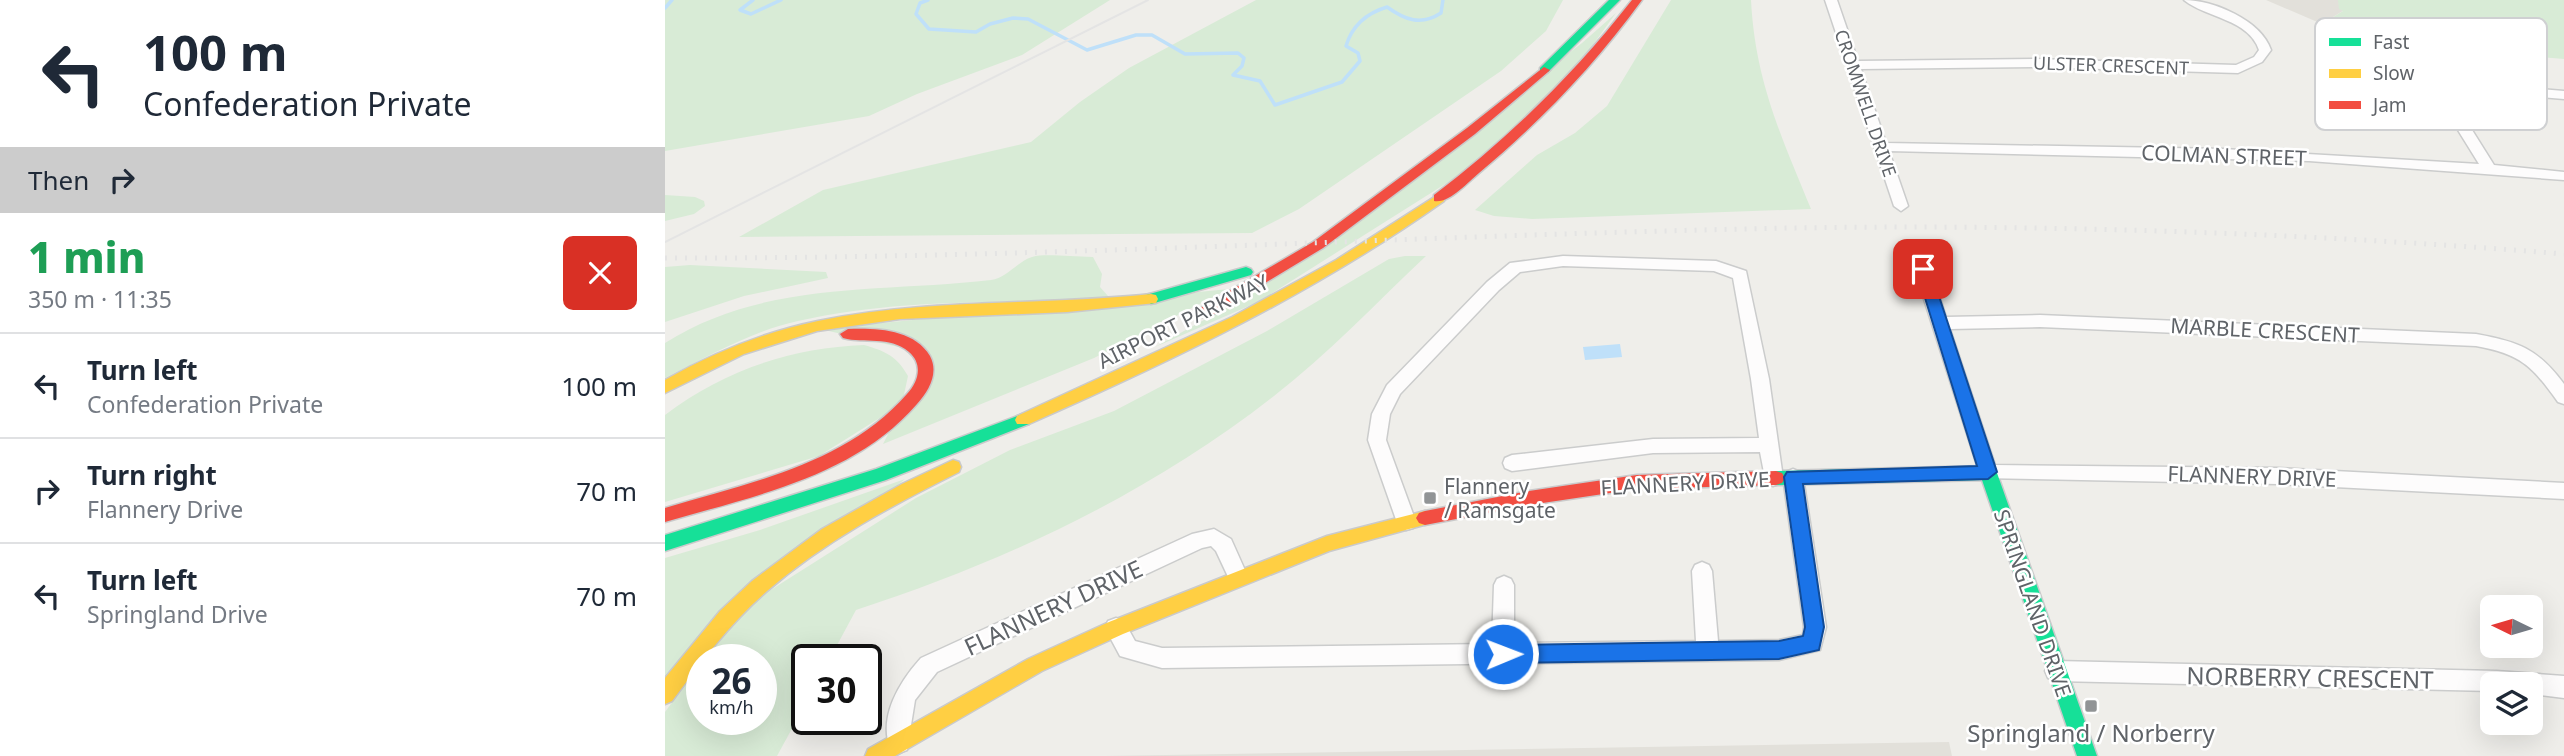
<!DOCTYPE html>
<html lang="en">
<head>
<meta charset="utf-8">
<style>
	:root { --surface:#fff; --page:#f2f2f3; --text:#1f2937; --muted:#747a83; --line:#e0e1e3 }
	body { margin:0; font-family:"Noto Sans",sans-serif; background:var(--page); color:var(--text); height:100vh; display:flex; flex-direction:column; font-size:26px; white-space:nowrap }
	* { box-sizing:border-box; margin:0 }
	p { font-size:23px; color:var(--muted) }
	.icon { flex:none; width:38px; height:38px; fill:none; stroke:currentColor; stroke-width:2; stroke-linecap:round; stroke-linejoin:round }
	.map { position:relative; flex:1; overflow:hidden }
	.side { display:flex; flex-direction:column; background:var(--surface); width:665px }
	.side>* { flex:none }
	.top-card { background:#fff; color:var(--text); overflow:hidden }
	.needle { width:46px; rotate:275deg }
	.fabs { position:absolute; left:1815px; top:595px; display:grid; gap:14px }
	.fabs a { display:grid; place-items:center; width:63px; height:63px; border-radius:10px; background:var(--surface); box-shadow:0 7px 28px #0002; font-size:35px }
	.speed { position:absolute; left:21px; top:644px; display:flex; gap:14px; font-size:35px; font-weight:700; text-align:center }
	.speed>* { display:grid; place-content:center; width:91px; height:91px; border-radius:50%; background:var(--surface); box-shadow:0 7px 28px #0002; line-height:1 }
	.speed small { font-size:18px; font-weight:400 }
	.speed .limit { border:4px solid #111; border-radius:10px; background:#fff; color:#111 }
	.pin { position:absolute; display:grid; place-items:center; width:60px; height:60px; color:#fff; margin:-30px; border-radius:14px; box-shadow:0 4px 10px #0006 }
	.me { position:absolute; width:77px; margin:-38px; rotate:89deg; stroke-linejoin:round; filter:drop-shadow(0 0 5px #0008) }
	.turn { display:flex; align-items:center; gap:24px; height:147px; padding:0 28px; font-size:32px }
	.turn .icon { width:91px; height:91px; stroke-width:2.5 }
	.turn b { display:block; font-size:49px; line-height:60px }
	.then { display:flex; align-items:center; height:66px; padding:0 28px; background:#0003; gap:14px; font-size:26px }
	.round { display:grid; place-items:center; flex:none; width:74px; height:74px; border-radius:10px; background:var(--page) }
	.headline { display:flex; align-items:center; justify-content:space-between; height:119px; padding:0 28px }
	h1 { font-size:42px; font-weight:800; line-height:52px; color:#1e9e55 }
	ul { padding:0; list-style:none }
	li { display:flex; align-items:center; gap:21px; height:105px; padding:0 28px; border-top:2px solid var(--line) }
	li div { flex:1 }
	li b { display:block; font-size:26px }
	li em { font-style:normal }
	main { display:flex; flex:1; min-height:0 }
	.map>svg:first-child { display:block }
	.education { fill:#e2e0da }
	.green { fill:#d8ebd6 }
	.water { fill:#bfe0f9 }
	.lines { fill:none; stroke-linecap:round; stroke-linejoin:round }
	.stream { stroke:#bfe0f9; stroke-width:3.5 }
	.street-casing { stroke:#cbcccc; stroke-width:3 }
	.fast-casing { stroke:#cacacb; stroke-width:3 }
	.slow-casing { stroke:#cacacb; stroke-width:3 }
	.jam-casing { stroke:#cacacb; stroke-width:3 }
	.street { fill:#fdfcfc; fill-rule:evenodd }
	.fast { fill:#16e098; fill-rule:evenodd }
	.slow { fill:#ffcf43; fill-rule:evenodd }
	.jam { fill:#f24e42; fill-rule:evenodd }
	.tram { stroke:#e4e4e4; stroke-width:2 }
	.rail { stroke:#e4e4e4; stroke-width:5; stroke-dasharray:2 8; stroke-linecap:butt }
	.route { fill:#1a73e8; stroke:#114b97; stroke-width:2 }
	.poi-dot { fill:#919496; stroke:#fff; stroke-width:2.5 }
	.labels { text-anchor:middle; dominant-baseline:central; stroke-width:5; stroke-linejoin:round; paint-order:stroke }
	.far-street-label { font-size:18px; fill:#5f6368; stroke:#fff }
	.street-label { font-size:21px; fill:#5f6368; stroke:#fff }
	.poi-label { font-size:21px; fill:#5f6368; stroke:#fff; text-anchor:start }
	.near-street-label { font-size:24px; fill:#5f6368; stroke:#fff }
	.near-poi-label { font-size:24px; fill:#5f6368; stroke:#fff }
	.key { fill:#fff; stroke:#cfd0d2; stroke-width:2 }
	.key-label { font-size:19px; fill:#5f6368 }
</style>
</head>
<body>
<main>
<section class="side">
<div class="top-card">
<div class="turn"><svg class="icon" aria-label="left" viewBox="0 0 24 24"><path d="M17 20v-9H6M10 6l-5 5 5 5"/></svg><div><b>100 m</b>Confederation Private</div></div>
<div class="then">Then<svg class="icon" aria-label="right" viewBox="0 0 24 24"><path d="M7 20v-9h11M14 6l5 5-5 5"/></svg></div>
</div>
<div class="headline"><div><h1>1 min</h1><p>350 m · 11:35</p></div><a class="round" style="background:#d93025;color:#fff"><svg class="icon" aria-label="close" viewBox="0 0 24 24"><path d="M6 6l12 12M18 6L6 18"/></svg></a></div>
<ul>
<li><svg class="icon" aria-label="left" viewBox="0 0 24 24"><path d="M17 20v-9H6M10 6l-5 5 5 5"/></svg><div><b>Turn left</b><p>Confederation Private</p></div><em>100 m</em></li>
<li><svg class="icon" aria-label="right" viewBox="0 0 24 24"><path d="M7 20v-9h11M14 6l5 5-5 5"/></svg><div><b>Turn right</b><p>Flannery Drive</p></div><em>70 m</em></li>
<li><svg class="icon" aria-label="left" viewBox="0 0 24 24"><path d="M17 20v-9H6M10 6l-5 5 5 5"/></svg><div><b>Turn left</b><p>Springland Drive</p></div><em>70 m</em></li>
</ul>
</section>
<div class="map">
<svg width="1899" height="756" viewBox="0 0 1899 756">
	<rect width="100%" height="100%" fill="#efeeea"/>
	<path class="education" d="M1601,0H1695L1657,24Z
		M1284,742L1287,756H440Z"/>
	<path class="green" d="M0,0H445L357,55L252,94L204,116L0,151Z
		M591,0H898L881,31L836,71L634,209L587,233L74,237L158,190L366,142L415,102L464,68Z
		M1006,0H1086C1090,80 1116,136 1146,209L867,219L829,216L810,210L872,155L910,133L942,106Z
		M1673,0H1899V59L1824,53L1845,81H1832L1810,52L1695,42L1657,24L1678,11L1674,9Z
		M951,13L901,82L804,169L593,302L490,347L595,289L917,43Z
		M0,195L30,197L39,201L40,206L29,214L0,221Z
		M405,256L428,257L437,274L435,287L443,296L442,300C340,303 233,298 133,321C86,331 42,357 0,378V343C99,280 215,293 326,280C342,278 353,261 367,257C378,254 393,256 405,256Z
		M740,256H761C711,303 663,354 609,396C484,494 341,561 191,610L164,660H142V701L112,756H0V712L37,662V719H96V660H39L90,600L251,498L345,450L449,411L602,331L724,259Z
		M25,265L161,272L163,278L79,296L0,322V267Z
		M564,289L429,358L218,444L264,354L155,329Z
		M199,345C220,351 232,356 243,376L237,404L154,456L0,502V415C59,370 126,348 199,345Z
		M240,479L0,677V558L95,530Z"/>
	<path class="water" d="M955,344L957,357L920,360L918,347Z"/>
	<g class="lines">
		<path class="stream" d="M88,0L75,10L86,14L116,0
			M263,0L255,3L251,14L264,29L311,32L325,24L348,18L363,19L422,50L471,35H487L520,54L573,53L579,58L577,66L568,75L595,81L610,105L677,82L695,61L693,53L681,46C687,26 702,13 722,7C740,20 756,26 776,13L778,0
			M0,8L7,0"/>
		<defs>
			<path id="street" d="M1160,0H1172L1193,61L1370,59L1571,65L1589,57L1594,50C1584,19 1541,18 1519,0C1548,0 1596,20 1606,50L1597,62L1573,73L1370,67L1196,69L1221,143L1559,149L1814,164L1778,106L1780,89L1808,83L1899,91V99L1808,91L1792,94V106L1829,165L1899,172V180L1644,161L1224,151L1243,206L1236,211L1229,206Z
				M1251,244L1259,249L1281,317L1375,315L1811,334C1854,342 1872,348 1899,384V404L1893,402C1867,366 1856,354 1811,346L1375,327L1285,329L1330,465L1613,468L1899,483V499L1613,484L1316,478L1243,249Z
				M898,256L1051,261L1081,271L1104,379L1118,478L1115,483L1108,486L1101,483L1095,452L988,453L847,471L840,468L838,463L840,458L847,455L988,439L1094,438L1086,379L1068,278L1049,271L898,266L855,272L834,290L735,394L725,414L721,440L751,522L748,528L741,530L734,528L703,440L707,414L722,385L822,282L845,263Z
				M1128,469L1135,472L1138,477L1161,627L1155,650L1114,660L497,668L455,656L440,628L443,621L451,618L459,621L470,641L497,648L827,644L829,585L832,579L839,576L846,579L849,585V643L1031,641L1027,571L1030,565L1037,562L1044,565L1047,571L1053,641L1114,640L1138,635L1139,627L1118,477L1121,472Z
				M549,529L566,539L583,577L580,583L573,586L566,583L551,551L546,546L537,548L272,672L250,700L242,750L234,753L226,750C212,718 235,681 256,658L527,534Z
				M1391,661L1832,671L1899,676V698L1866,694V684H1827V691L1391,681L1383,678L1380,671L1383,664Z"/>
			<path id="fast" d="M944,0H955L883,72H875V68Z
				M581,267L586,269L588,272L586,275L486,304L479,299L481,295Z
				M358,414L364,416L366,420L364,424L221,480L0,551V535L211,469Z
				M1323,466L1329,468L1332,473L1432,756H1412L1317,480L1111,485L1105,483L1102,478L1105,473L1111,471Z"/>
			<path id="slow" d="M774,194L779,195V201C649,293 509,360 364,424H352L350,420L352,416L567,317L671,260Z
				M486,294L491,295L493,299L491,303L402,312L235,319L152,331L79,354L0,393V380C48,353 99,332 153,321C262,298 375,306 486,294Z
				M288,460L294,462L296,467L294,472C226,506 160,541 102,591C65,623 36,662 7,701L0,704V678L55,611L87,581L157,529L237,484Z
				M760,511L766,513L769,518L766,523L664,551L458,634L377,671L230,756H200L203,749L363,659L444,622L662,536Z"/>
			<path id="jam" d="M967,0H977C930,65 875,122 814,173C803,182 784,204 769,201V195C844,138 909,74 967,0Z
				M879,67L885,70L883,72L810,134L658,248L544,317H534L532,313L534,309L648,242L802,128Z
				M183,329C211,328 249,329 265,356C274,373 264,391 252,404C189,477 88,496 0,522V508C86,482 181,464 242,394C254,381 258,364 244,352C224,335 200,344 178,338L175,334Z
				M1111,471L1117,473L1120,478L1117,483L1111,485L972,489L864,505L760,525L754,523L751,518L754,513L760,511L864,491L972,475Z"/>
		</defs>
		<use href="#street" class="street-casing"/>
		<use href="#fast" class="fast-casing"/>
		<use href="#slow" class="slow-casing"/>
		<use href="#jam" class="jam-casing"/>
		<use href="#street" class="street"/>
		<use href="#fast" class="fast"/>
		<use href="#slow" class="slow"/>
		<use href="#jam" class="jam"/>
		<path class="tram" d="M0,242L483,0"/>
		<path class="rail" d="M0,258C375,259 751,235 1126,228C1385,224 1642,233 1899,254"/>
	</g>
	<path class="route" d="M1258,264L1265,269L1332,472L1323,479L1138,484L1159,627L1154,650L1114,659L838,663L831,660L828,654L831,648L838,645L1114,641L1138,636L1140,627L1119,477L1122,472L1312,466L1251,269Z"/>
	<g class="poi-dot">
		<rect x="758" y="491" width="14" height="14" rx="3.5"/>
		<rect x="1419" y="699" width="14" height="14" rx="3.5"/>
	</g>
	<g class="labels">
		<g class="far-street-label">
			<text transform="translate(1446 65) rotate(2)">ULSTER CRESCENT</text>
			<text transform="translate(1201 103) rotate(71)">CROMWELL DRIVE</text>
		</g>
		<g class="street-label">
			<text transform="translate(1559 155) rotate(2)">COLMAN STREET</text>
			<text transform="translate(518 321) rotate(-26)">AIRPORT PARKWAY</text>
			<text transform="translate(1600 330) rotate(3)">MARBLE CRESCENT</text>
			<text transform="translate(1587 476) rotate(2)">FLANNERY DRIVE</text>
			<text transform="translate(1020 483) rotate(-3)">FLANNERY DRIVE</text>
			<text transform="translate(1368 603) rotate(71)">SPRINGLAND DRIVE</text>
		</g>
		<g class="poi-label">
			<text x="779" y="486">Flannery<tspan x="779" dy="24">/ Ramsgate</tspan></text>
		</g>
		<g class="near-street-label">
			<text transform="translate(388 607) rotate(-25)">FLANNERY DRIVE</text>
			<text transform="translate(1645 677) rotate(1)">NORBERRY CRESCENT</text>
		</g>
		<g class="near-poi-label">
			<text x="1426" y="732">Springland / Norberry</text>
		</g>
	</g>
	<rect x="1650" y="18" width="232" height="112" rx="10" class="key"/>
	<rect x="1664" y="38" width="32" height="8" fill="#16e098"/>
	<rect x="1664" y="69" width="32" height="9" fill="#ffcf43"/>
	<rect x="1664" y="101" width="32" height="8" fill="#f24e42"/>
	<g class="key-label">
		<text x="1708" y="49">Fast</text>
		<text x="1708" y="80">Slow</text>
		<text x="1708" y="112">Jam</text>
	</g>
</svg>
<div class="fabs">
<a><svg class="needle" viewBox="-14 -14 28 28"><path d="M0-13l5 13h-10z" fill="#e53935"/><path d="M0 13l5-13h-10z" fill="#747a83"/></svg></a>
<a><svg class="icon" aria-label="layers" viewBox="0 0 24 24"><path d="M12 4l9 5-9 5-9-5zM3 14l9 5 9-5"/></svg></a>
</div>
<div class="speed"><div>26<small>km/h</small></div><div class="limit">30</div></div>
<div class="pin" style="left:1258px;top:269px;background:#d93025"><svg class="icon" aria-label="arrive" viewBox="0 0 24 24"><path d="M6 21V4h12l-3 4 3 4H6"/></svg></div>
<svg class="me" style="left:838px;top:654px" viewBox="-20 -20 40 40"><circle r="17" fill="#1a73e8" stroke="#fff" stroke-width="3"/><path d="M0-11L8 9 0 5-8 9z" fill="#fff"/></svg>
</div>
</main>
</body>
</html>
